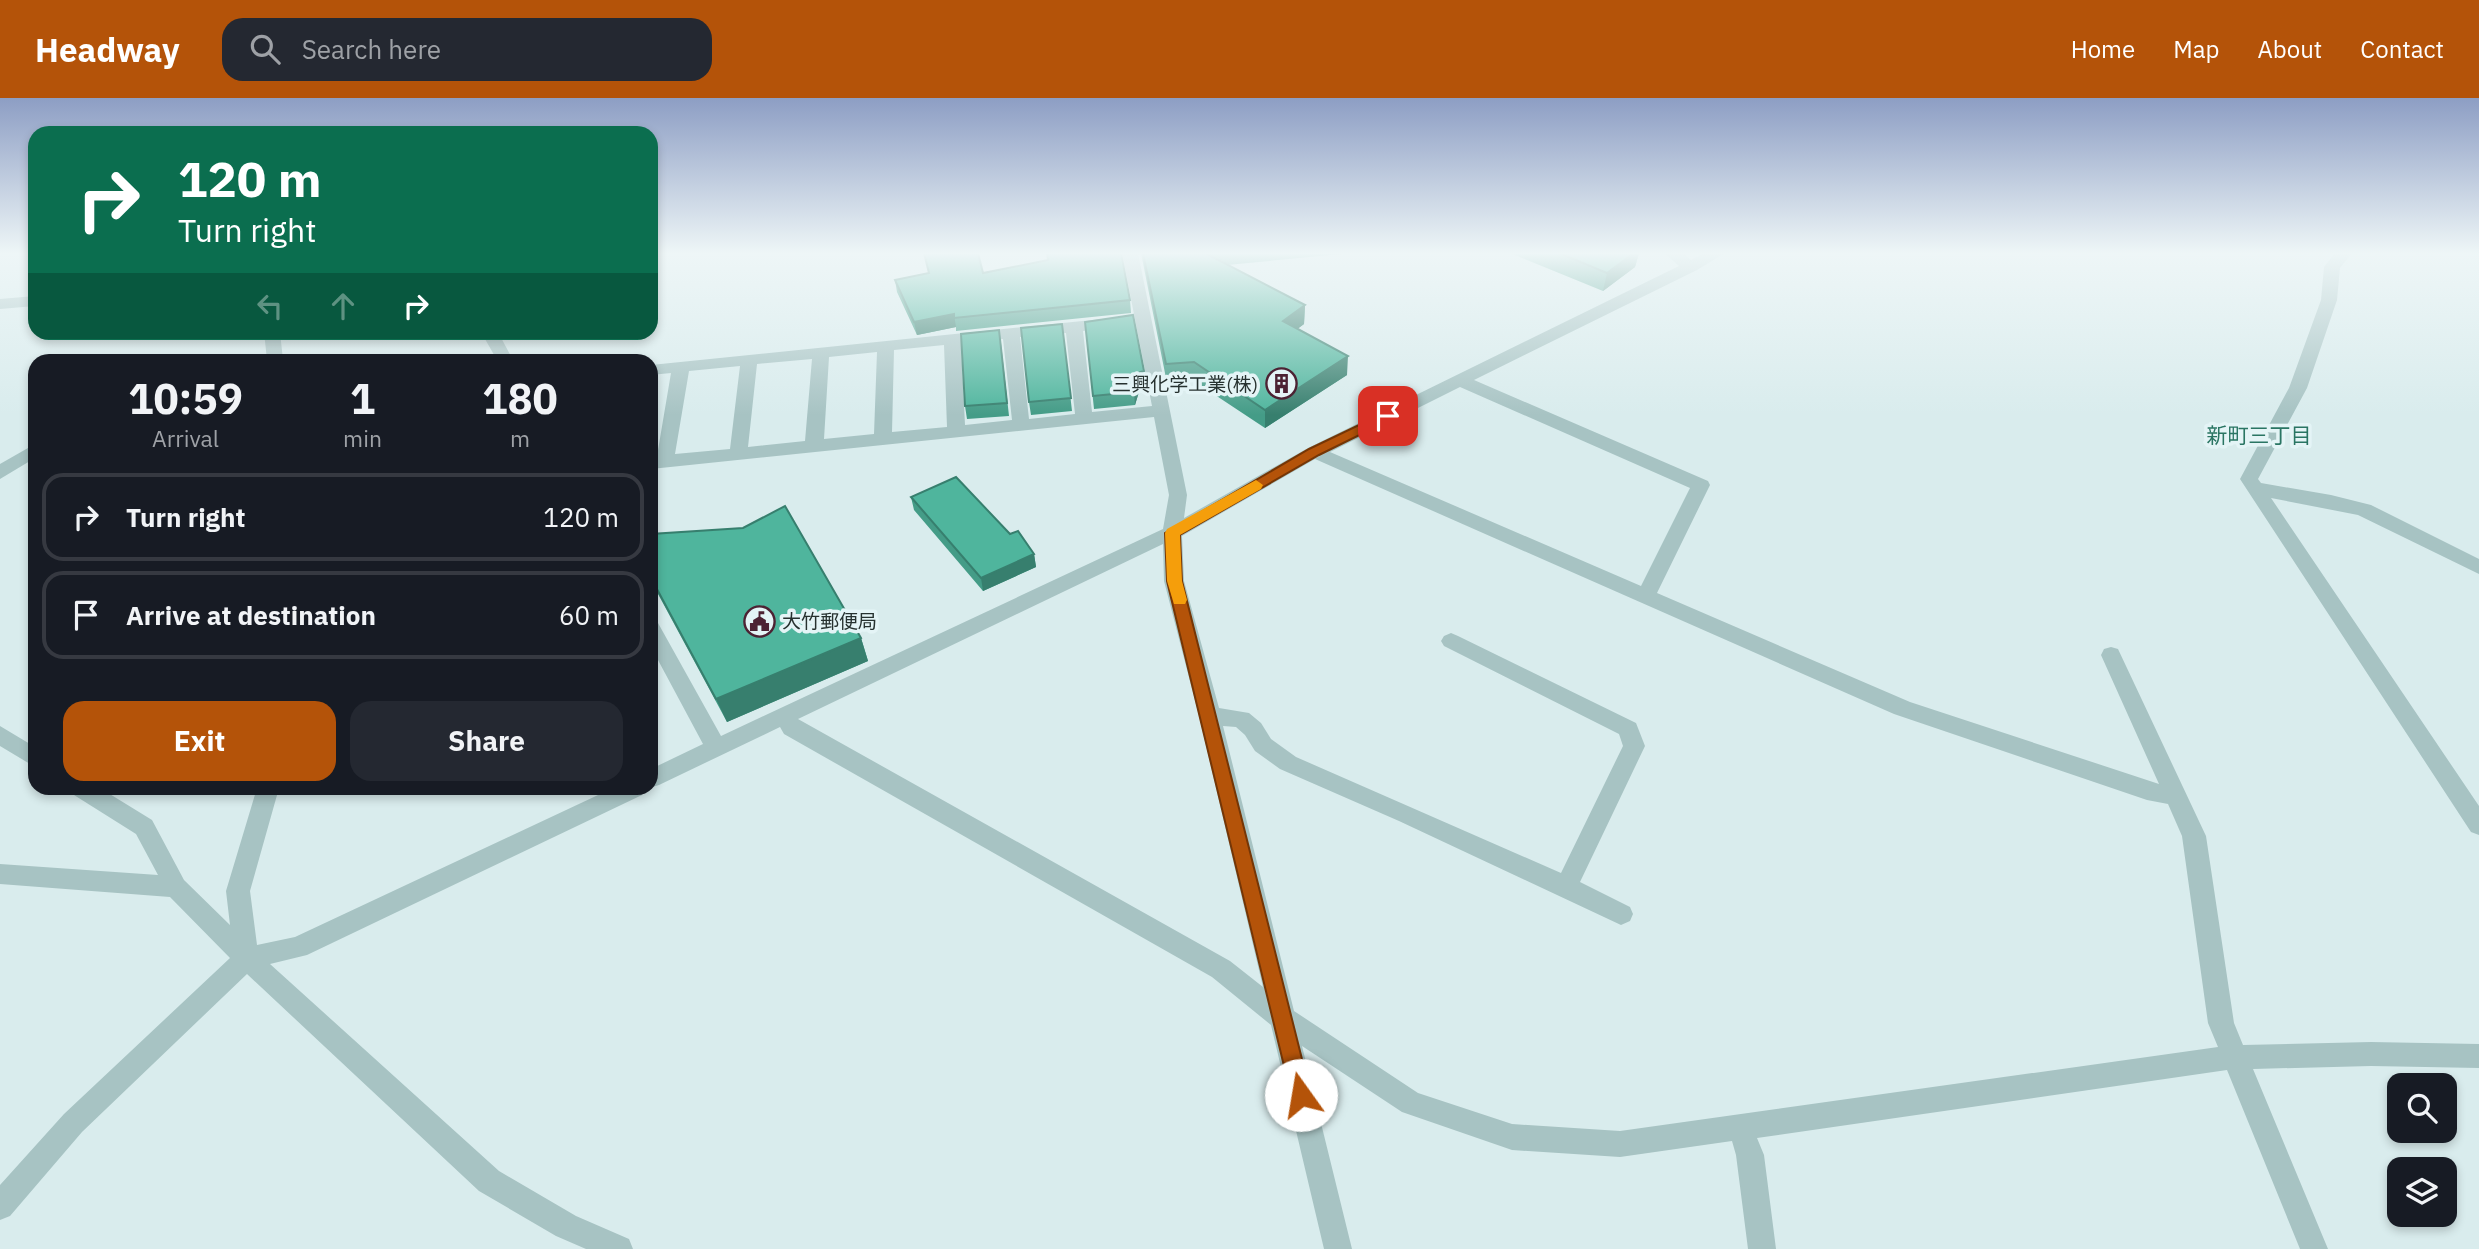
<!DOCTYPE html>
<html lang="en">
<head>
<meta charset="utf-8">
<style>
	:root { --surface:#171b24; --page:#242831; --text:#f1f3f6; --muted:#9ea1a6; --line:#363941; --accent:#b45309 }
	body { margin:0; font-family:"IBM Plex Sans","Noto Sans JP",sans-serif; background:var(--page); color:var(--text); height:100vh; display:flex; flex-direction:column; font-size:26px; white-space:nowrap }
	* { box-sizing:border-box; margin:0 }
	p { font-size:23px; color:var(--muted) }
	.icon { flex:none; width:38px; height:38px; fill:none; stroke:currentColor; stroke-width:2; stroke-linecap:round; stroke-linejoin:round }
	.map { position:relative; flex:1; overflow:hidden }
	.panel { position:absolute; left:28px; top:256px; width:630px; height:441px; display:flex; flex-direction:column; background:var(--surface); border-radius:21px; box-shadow:0 4px 10px #0003 }
	.panel>* { flex:none }
	.banner { position:absolute; left:28px; top:28px; width:630px; height:214px; border-radius:21px; box-shadow:0 4px 10px #0003; background:#0b6e4f; color:#fff; overflow:hidden }
	.fabs { position:absolute; left:2387px; top:975px; display:grid; gap:14px }
	.fabs a { display:grid; place-items:center; width:70px; height:70px; border-radius:14px; background:var(--surface); box-shadow:0 4px 10px #0003; font-size:35px }
	.pin { position:absolute; display:grid; place-items:center; width:60px; height:60px; color:#fff; margin:-30px; border-radius:14px; box-shadow:0 4px 10px #0006 }
	.me { position:absolute; width:77px; margin:-38px; rotate:347deg; stroke-linejoin:round; filter:drop-shadow(0 0 5px #0008) }
	.turn { display:flex; align-items:center; gap:24px; height:147px; padding:0 35px; font-size:32px }
	.turn .icon { width:91px; height:91px; stroke-width:2.5 }
	.turn b { display:block; font-size:49px; line-height:60px }
	.lanes { display:flex; align-items:center; height:66px; padding:0 35px; background:#0003; justify-content:center; gap:35px; direction:ltr }
	.lanes .off { opacity:.35 }
	.eta { display:flex; justify-content:space-evenly; align-items:center; height:119px; text-align:center }
	.eta b { font-size:42px; font-weight:700; line-height:49px }
	.cta { display:flex; gap:14px; margin-top:auto; padding:14px 35px }
	.cta a { flex:1; height:80px; border-radius:21px; background:var(--accent); color:#fff; font-size:28px; font-weight:700; line-height:80px; text-align:center }
	.cta a+a { background:var(--page); color:var(--text) }
	ul { padding:0; list-style:none }
	li { display:flex; align-items:center; gap:21px; height:88px; margin:0 14px 10px; padding:0 21px; border:4px solid var(--line); border-radius:21px }
	li div { flex:1 }
	li b { display:block; font-size:26px }
	li em { font-style:normal }
	header { display:flex; align-items:center; gap:42px; box-sizing:border-box; height:98px; padding:0 35px; background:var(--accent); color:#fff }
	header strong { font-size:33px }
	nav { display:flex; gap:38px; margin-inline-start:auto; font-size:24px }
	.search { width:490px; height:63px; background:var(--page); display:flex; align-items:center; gap:18px; box-sizing:border-box; padding:0 24px; border-radius:21px; color:var(--muted); font-size:26px }
	.map>svg:first-child { display:block }
	.lines { fill:none; stroke-linecap:round; stroke-linejoin:round }
	.minor { fill:#a7c3c3; fill-rule:evenodd }
	.wall { fill:#449c87 }
	.shaded-wall { fill:#377f6e }
	.building { fill:#4fb59d; stroke:#377f6e; stroke-width:2 }
	.route { fill:#b45309; stroke:#753606; stroke-width:2 }
	.slow { fill:#f59e0b }
	.labels { text-anchor:middle; dominant-baseline:central; stroke-width:7; stroke-linejoin:round; paint-order:stroke }
	.poi-label { font-size:19px; fill:#26312f; stroke:#e4f4f6; text-anchor:end }
	.neighbourhood-label { font-size:21px; fill:#2a7563; stroke:#e4f4f6 }
</style>
</head>
<body>
<header>
<strong>Headway</strong>
<div class="search"><svg class="icon" aria-label="search" viewBox="0 0 24 24"><circle cx="10" cy="10" r="6"/><path d="M15 15l6 6"/></svg>Search here</div>
<nav><a>Home</a><a>Map</a><a>About</a><a>Contact</a></nav>
</header>
<div class="map">
<svg width="2479" height="1151" viewBox="0 0 2479 1151">
	<rect width="100%" height="100%" fill="#d9eced"/>
	<g class="lines">
		<path class="minor" d="M1122,155H1138L1187,397L1184,420L1308,350L1679,168L1664,155H1683L1691,162L1704,155H1725L1697,172L1474,282L1708,383L1710,387L1657,495L1910,604L2159,686L2101,557L2104,551L2111,549L2118,551L2206,738L2234,925L2243,947L2371,944L2479,946V970L2371,968L2253,971L2328,1151H2300L2227,972L1757,1040L1764,1057L1776,1151H1748L1736,1057L1732,1043L1620,1059L1512,1052L1402,1014L1302,948L1352,1151H1324L1271,927L1212,879L784,636L780,629L659,687L649,690L651,671L703,646L651,549V522L658,525L721,638L1163,431L1169,397L1154,319L651,371V359L657,358L671,275L651,277V267L1112,220L1118,221L1120,225L1118,229L1083,233L1092,314L1152,308ZM1066,235L1075,316L1029,321L1020,239ZM1003,241L1012,322L965,327L961,246ZM944,247L947,329L892,334L894,252ZM877,254L874,336L824,341L829,259ZM812,261L805,343L748,349L757,266ZM740,268L730,351L675,356L689,273ZM1460,289L1690,390L1641,488L1330,354ZM1315,361L1894,616L2147,702L2168,706L2182,738L2208,925L2218,949L1620,1033L1512,1026L1418,995L1294,913L1223,628L1236,629L1245,637L1255,653L1280,671L1399,723L1621,827L1630,823L1633,816L1630,809L1580,784L1645,648L1636,625L1458,538L1451,535L1444,538L1441,543L1444,548L1619,636L1623,648L1561,775L1296,659L1271,641L1261,625L1249,615L1219,610L1184,483L1182,438ZM1163,446L1164,483L1199,618L1263,889L1230,863L798,621Z
			M2335,155H2352L2340,170L2337,202L2307,290L2258,381L2261,385L2331,397L2371,407L2479,461V476L2358,417L2271,400L2479,708V737L2471,734L2240,381L2289,290L2321,202L2324,169Z
			M35,198V208L0,211V201Z
			M264,234H280L283,262H267Z
			M481,234H498L513,262H497Z
			M35,346V360L0,381V366Z
			M0,628L35,649V669L0,648Z
			M71,690H100L152,722L184,782L230,827L226,793L257,690H279L250,793L257,847L295,839L613,690H645L642,697L307,857L270,866L499,1073L576,1118L629,1141L633,1151H586L556,1138L479,1093L247,876L82,1034L10,1118L0,1122V1087L64,1016L230,860L170,799L0,786V766L158,777L136,736L74,697Z"/>
	</g>
	<path class="wall" d="M1141,155H1351L1227,167L1305,207L1304,226L1297,231L1347,277L1265,330L1194,283L1167,285Z
		M1510,155H1639L1635,169L1603,193Z
		M983,175L1130,202L1131,215L956,233V229L917,237L897,194L895,182Z
		M1085,224L1144,273L1145,286L1141,287L1135,307L1094,311Z
		M1062,226L1072,313L1031,317L1029,304Z
		M1001,245L1009,318L967,321L965,308Z
		M911,399L1010,436L1034,456L1036,469L983,493L914,412Z
		M651,436L861,540L868,563L727,624L651,483Z"/>
	<path class="shaded-wall" d="M1634,155H1639L1635,169L1603,193L1607,175Z
		M1305,207L1304,226L1283,242V223Z
		M954,216L956,229L917,237L914,224Z
		M1348,258L1347,277L1265,330V312Z
		M1140,274L1141,287L1135,307L1134,294Z
		M1034,456L1036,469L983,493L981,480Z
		M861,540L868,563L727,624L716,601Z"/>
	<path class="building" d="M924,155H978L983,175L1048,162L1047,155H1121L1130,202L954,220V216L914,224L895,182L929,175Z
		M1143,155H1205L1305,207L1283,223L1348,258L1265,312L1194,264L1166,266Z
		M1559,155H1634L1607,175Z
		M1133,217L1144,273L1140,274L1134,294L1093,298L1085,224Z
		M1062,226L1071,300L1029,304L1021,230Z
		M999,232L1007,305L965,308L961,236Z
		M956,379L1010,436L1018,433L1034,456L981,480L911,399Z
		M785,408L861,540L716,601L651,480V436L743,430Z"/>
	<linearGradient id="sky" x2="0" y2="1"><stop stop-color="#8d9ec4"/><stop offset="0.49" stop-color="#eef6f7"/><stop offset="1" stop-color="#eef6f7" stop-opacity="0"/></linearGradient>
	<rect width="2479" height="317" fill="url(#sky)"/>
	<path class="route" d="M1388,313L1392,315V321L1319,357L1180,437L1182,483L1311,997L1308,1004L1301,1006L1294,1004L1291,997L1167,483L1165,435L1309,351Z"/>
	<path class="slow" d="M1256,382L1263,387L1261,391L1180,437L1182,483L1187,502L1185,506H1174L1167,483L1165,435L1167,431Z"/>
	<defs>
		<symbol id="building-ring" viewBox="-11 -11 22 22"><circle r="9.5" fill="#e4f4f6" stroke="#4c2233" stroke-width="1.5"/><path d="M-4-6H4V6H1V3H-1V6H-4ZM-2.5-4.3h1.7v1.8h-1.7ZM.8-4.3h1.7v1.8H.8ZM-2.5-1h1.7V.8h-1.7ZM.8-1h1.7V.8H.8Z" fill="#4c2233"/></symbol>
		<symbol id="civic-ring" viewBox="-11 -11 22 22"><circle r="9.5" fill="#e4f4f6" stroke="#4c2233" stroke-width="1.5"/><path d="M-.6-6.5H3V-4.5H.6V-3L4-1V1h2V6H-6V1h2V-1L-.6-3ZM-1.2 2.5V6h2.4V2.5Z" fill="#4c2233"/></symbol>
	</defs>
	<g fill-rule="evenodd">
		<use href="#building-ring" x="1264" y="268" width="35" height="35"/>
		<use href="#civic-ring" x="742" y="506" width="35" height="35"/>
	</g>
	<g class="labels">
		<g class="poi-label">
			<text x="1258" y="286">三興化学工業(株)</text>
			<text x="782" y="523" text-anchor="start">大竹郵便局</text>
		</g>
		<g class="neighbourhood-label">
			<text x="2259" y="337">新町三丁目</text>
		</g>
	</g>
</svg>
<div class="fabs">
<a><svg class="icon" aria-label="search" viewBox="0 0 24 24"><circle cx="10" cy="10" r="6"/><path d="M15 15l6 6"/></svg></a>
<a><svg class="icon" aria-label="layers" viewBox="0 0 24 24"><path d="M12 4l9 5-9 5-9-5zM3 14l9 5 9-5"/></svg></a>
</div>
<div class="pin" style="left:1388px;top:318px;background:#d93025"><svg class="icon" aria-label="arrive" viewBox="0 0 24 24"><path d="M6 21V4h12l-3 4 3 4H6"/></svg></div>
<svg class="me" style="left:1301px;top:997px" viewBox="-20 -20 40 40"><circle r="19" fill="#fff"/><path d="M0-13L10 11 0 6-10 11z" fill="#b45309"/></svg>
<div class="banner">
<div class="turn"><svg class="icon" aria-label="right" viewBox="0 0 24 24"><path d="M7 20v-9h11M14 6l5 5-5 5"/></svg><div><b>120 m</b>Turn right</div></div>
<div class="lanes"><svg class="icon off" aria-label="left" viewBox="0 0 24 24"><path d="M17 20v-9H6M10 6l-5 5 5 5"/></svg><svg class="icon off" aria-label="ahead" viewBox="0 0 24 24"><path d="M12 20V5M6 11l6-6 6 6"/></svg><svg class="icon" aria-label="right" viewBox="0 0 24 24"><path d="M7 20v-9h11M14 6l5 5-5 5"/></svg></div>
</div>
<section class="panel">
<div class="eta">
<div><b>10:59</b><p>Arrival</p></div>
<div><b>1</b><p>min</p></div>
<div><b>180</b><p>m</p></div>
</div>
<ul>
<li><svg class="icon" aria-label="right" viewBox="0 0 24 24"><path d="M7 20v-9h11M14 6l5 5-5 5"/></svg><div><b>Turn right</b></div><em>120 m</em></li>
<li><svg class="icon" aria-label="arrive" viewBox="0 0 24 24"><path d="M6 21V4h12l-3 4 3 4H6"/></svg><div><b>Arrive at destination</b></div><em>60 m</em></li>
</ul>
<div class="cta"><a>Exit</a><a>Share</a></div>
</section>
</div>
</body>
</html>
